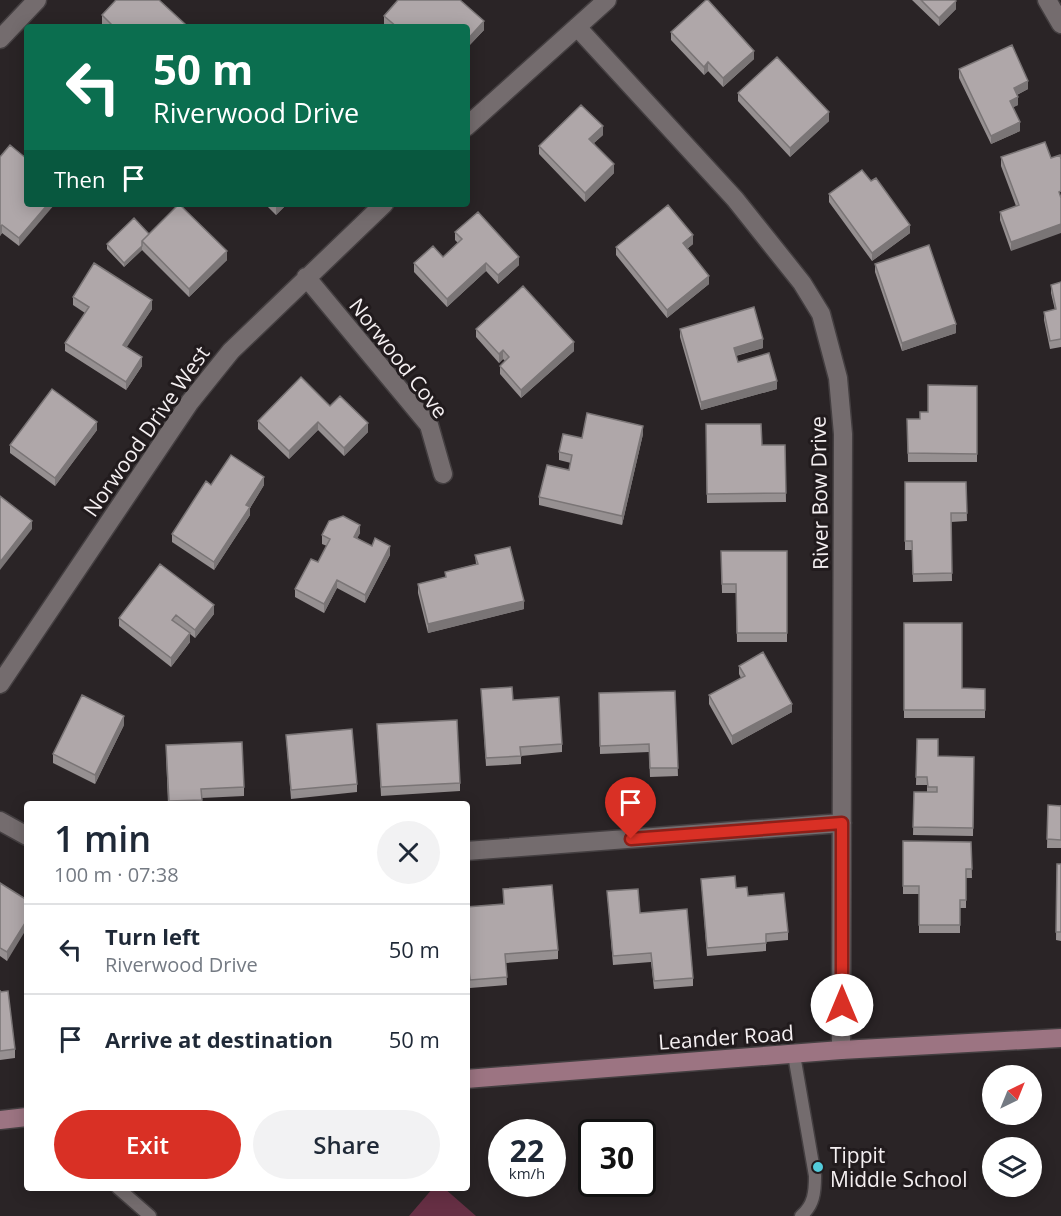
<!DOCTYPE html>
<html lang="en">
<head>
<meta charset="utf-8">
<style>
	:root { --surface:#fff; --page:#f2f2f3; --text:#1f2937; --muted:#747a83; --line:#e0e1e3; --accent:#d93025 }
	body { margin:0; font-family:"Open Sans",sans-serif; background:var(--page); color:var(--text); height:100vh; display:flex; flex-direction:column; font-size:22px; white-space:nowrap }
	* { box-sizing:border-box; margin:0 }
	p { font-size:20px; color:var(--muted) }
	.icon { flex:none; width:33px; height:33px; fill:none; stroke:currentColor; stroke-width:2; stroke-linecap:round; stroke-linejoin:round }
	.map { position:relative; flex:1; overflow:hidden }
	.details { position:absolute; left:24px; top:801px; width:446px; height:390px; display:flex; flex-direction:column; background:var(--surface); border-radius:6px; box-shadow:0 3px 15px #0003 }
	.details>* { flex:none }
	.guide { position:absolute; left:24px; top:24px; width:446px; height:183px; border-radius:6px; box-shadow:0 3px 15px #0003; background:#0b6e4f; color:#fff; overflow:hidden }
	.needle { width:39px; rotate:43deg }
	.buttons { position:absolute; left:982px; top:1065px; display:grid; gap:12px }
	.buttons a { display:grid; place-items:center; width:60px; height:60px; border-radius:50%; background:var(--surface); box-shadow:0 3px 15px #0003; font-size:30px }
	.speed { position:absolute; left:488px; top:1119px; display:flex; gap:12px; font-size:30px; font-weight:700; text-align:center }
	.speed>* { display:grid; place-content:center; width:78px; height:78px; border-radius:50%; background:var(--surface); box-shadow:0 3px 15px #0003; line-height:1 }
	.speed small { font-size:15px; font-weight:400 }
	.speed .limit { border:3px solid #111; border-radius:9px; background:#fff; color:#111 }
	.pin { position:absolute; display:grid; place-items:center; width:51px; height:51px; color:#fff; margin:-62px -26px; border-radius:50% 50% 50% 0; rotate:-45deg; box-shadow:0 0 6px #0007 }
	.pin .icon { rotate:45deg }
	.me { position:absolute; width:66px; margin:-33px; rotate:0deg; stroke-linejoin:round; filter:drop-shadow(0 0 4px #0008) }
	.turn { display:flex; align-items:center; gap:21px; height:126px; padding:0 30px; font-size:27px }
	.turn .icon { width:78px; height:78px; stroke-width:2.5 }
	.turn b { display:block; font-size:42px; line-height:51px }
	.then { display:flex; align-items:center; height:57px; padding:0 30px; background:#0003; gap:12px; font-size:22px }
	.round { display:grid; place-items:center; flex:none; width:63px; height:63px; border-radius:32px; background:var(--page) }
	.overview { display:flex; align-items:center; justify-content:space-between; height:102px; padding:0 30px }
	h1 { font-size:36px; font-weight:600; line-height:45px }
	.action { display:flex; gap:12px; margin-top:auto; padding:12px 30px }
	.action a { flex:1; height:69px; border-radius:36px; background:var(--accent); color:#fff; font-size:24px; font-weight:600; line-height:69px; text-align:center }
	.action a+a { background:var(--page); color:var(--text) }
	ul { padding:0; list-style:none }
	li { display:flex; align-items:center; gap:18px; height:90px; padding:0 30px; border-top:2px solid var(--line) }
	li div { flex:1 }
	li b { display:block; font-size:22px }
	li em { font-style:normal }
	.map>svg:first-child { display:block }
	.green { fill:#662f44 }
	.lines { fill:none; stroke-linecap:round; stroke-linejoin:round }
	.lane-casing { stroke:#443f41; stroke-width:15 }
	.street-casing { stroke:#443f41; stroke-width:21 }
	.secondary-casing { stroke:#443f41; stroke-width:21 }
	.lane { stroke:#746c6e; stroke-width:12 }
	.street { stroke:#746c6e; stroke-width:18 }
	.secondary { stroke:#9c7482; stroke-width:18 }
	.wall { fill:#969091 }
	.shaded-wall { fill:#7a7576 }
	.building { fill:#afa7a9; stroke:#7a7576; stroke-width:1.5 }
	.route-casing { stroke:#8d1f18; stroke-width:15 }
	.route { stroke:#d93025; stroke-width:10 }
	.poi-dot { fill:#53cbdb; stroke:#211b1d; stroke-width:2 }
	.labels { text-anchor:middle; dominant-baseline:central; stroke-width:6; stroke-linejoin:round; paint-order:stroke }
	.street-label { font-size:21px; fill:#f4eff1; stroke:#211b1d }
	.poi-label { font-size:21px; fill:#f4eff1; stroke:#211b1d; text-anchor:start }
</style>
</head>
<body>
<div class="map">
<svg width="1061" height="1216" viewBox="0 0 1061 1216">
	<rect width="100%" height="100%" fill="#2a2426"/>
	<path class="green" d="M433,1188H444L476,1216H409Z"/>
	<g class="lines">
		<defs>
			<path id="lane" d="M794,1055L815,1176C815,1192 814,1205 801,1216
				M118,1188L150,1216"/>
			<path id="street" d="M1047,0L1061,24
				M577,27L735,199L802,283L821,314L838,378L843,434L841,1050
				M0,39L37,0
				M466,127L607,0
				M306,277L429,425L443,474
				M0,684L190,402L231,351L384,204
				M0,821L27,836
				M466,851L842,823"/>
			<path id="secondary" d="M466,1079L841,1050L1061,1038
				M0,1120L27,1117"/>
		</defs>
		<use href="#lane" class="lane-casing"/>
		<use href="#street" class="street-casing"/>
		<use href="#secondary" class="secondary-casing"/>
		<use href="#lane" class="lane"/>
		<use href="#street" class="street"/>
		<use href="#secondary" class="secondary"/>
	</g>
	<path class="wall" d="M398,0H460L484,21V30L466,49V27H387L384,24V16Z
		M912,0H955L956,9L939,26Z
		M102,15L185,27H105L102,24Z
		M671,32L754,59L723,87L708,71L704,75L671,40Z
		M959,69L1028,89L1017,95L1018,105L1013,107L1020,131L991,144L959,78Z
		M738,93L829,121L790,157L738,101Z
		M603,135L594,143L614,173L585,202L539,154V146Z
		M10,145L27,159L19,246L2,233L0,236Z
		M1001,157L1051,158L1011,251L1000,220V212L1016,206L1001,166Z
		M871,181L910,233L872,261L829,202V194Z
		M265,204H287L276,215Z
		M455,232L519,265L498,284L486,271L447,307L414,272V263L443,257L458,243L455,240Z
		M149,234L227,260L189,297L142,250L124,267L107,249V244Z
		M693,244L687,249L709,284L667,318L616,255V247Z
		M875,264L956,333L902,351L875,272Z
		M1061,282V347L1050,349L1044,320V312L1055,310L1051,293V285Z
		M73,297L152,309L126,347L142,366L126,390L65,351V343L85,313L73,305Z
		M476,329L574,351L521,398L500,374V366L505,361L503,359L499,363L476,337Z
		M680,329L763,348L736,356L738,362L777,389L701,410L680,337Z
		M977,386V462H908L907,419H920L928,412Z
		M330,406L368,432L344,456L318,430L289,459L258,429V421Z
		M706,424L762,445H785L786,502L707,503Z
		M97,430L55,486L10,453V445Z
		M643,434L622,525L539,505V497L569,470L571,463L559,460V452L582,438Z
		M905,482H966L967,521L951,522L952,581L913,582L912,550H905Z
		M211,485H264L250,508V515L214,570L172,542V534Z
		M360,533L357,538L390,555L365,603L337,588L324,613L295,597V589L318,562L327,546L322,544V535Z
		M721,551H787V642H737L736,593H722Z
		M475,555L524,609L428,633L418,593V584L445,577V572L476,564Z
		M214,614L195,638L190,634V642L171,667L119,626V618Z
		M904,623L962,688L985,689V718H904Z
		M739,666L792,712L732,745L709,704V695L741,678L739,674Z
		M481,689L513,700L562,744V752L521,756V764L486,766Z
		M675,691L678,776L650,777L649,752L600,754L599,693Z
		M377,724L460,783V791L381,796Z
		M124,725L95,784L53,763V754Z
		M286,735L357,784V792L291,799Z
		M917,739L938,756L974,757L973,836L913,835L914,792H927V785H916Z
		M166,753L244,787V796L202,798V804H168Z
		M1048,805L1061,806V805V848H1047Z
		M903,841L971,842L972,878H966V908H960V933H919V894H903Z
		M1057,864H1061V941L1056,940Z
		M701,879L736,888L748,896L788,932V940L766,942V951L707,956Z
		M0,883L27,900L7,961L0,956Z
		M503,889L558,950V959L506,963L507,985L470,988L466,948V907L503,904Z
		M607,891L640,913L693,978V986L654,989L651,962L613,965Z
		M0,990L15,1049V1058L0,1060Z"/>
	<path class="shaded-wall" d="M956,1V9L939,26V18Z
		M484,21V30L466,49V41Z
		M754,51V59L723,87V78Z
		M708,62V71L704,75V67Z
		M1028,81V89L1014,96V88Z
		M1018,97V105L1010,109V101Z
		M829,112V121L790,157V148Z
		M1020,122V131L991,144V136Z
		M603,126V135L589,147V139Z
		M614,164V173L585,202V193Z
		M48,204H55L19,246V238Z
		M278,204H287L276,215V206Z
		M1061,224V233L1011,251V242Z
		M2,225V233L0,236V227Z
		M910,225V233L872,261V253Z
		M693,235V244L683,252V243Z
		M142,246V250L124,267V263Z
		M227,251V260L189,297V289Z
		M519,257V265L498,284V275Z
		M486,263V271L447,307V299Z
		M709,276V284L667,318V310Z
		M152,300V309L123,353V345Z
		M956,324V333L902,351V343Z
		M763,339V348L734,356V348Z
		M574,342V351L521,398V390Z
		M503,350V359L499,363V354Z
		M142,357V366L126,390V382Z
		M777,381V389L701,410V402Z
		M97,422V430L55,486V478Z
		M318,422V430L289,459V451Z
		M368,423V432L344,456V448Z
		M643,426V434L622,525V516Z
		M264,477V485L250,508V515L214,570V562L246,505Z
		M32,521V529L0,570V562Z
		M360,525V533L354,545V537Z
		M390,546V555L365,603V595Z
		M337,580V588L324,613V604Z
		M524,601V609L428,633V624Z
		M214,605V614L195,638V630Z
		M190,633V642L171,667V658Z
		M792,704V712L732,745V736Z
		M124,716V725L95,784V775Z
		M27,920V928L7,961V952Z"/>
	<path class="building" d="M116,0H159L185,24L182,27H114L102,15Z
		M398,0H460L484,21L466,41V27H444L443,26L442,27H397L384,16Z
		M706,0H708L754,51L723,78L708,62L704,67L671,32Z
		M921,0H955L956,1L939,18Z
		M1012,45L1028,81L1014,88L1018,97L1010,101L1020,122L991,136L959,69Z
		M777,57L829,112L790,148L738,93Z
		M581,105L603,126L589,139L614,164L585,193L539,146Z
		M1045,142L1051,158L1060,155L1061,159V191L1059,192L1061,198V224L1011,242L1000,212L1019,205L1001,157Z
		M10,145L27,159V204H48L19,238L2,225L0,227V157Z
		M862,170L871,181L876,178L910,225L872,253L829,194Z
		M179,204L227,251L189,289L142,241Z
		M668,205L693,235L683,243L709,276L667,310L616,247Z
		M478,212L519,257L498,275L486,263L447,299L414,263L433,246L443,257L462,239L455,232Z
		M134,218L149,234L142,241V246L124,263L107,244Z
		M929,245L956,324L902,343L875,264Z
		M94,263L152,300L123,345L142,357L126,382L65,343L89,307L73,297Z
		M1061,282V339L1050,341L1044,312L1056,309L1051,285Z
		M523,286L574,342L521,390L500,366L509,357L503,350L499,354L476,329Z
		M754,307L763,339L734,348L738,362L769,353L777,381L701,402L680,329Z
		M301,377L330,406L340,396L368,423L344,448L318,422L289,451L258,421Z
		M928,385L977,386V454L908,453L907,419H920V412H928Z
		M52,389L97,422L55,478L10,445Z
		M587,413L643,426L622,516L539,497L547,465L569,470L572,455L559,452L563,434L582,438Z
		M706,424H761L762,445H785L786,493L707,494Z
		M231,455L264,477L246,505L250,507L214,562L172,534L206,481L211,485Z
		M905,482H966L967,513H951L952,573L913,574L912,541H905Z
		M0,496L32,521L0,562Z
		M343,516L360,525L354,537L372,546L375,538L390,546L365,595L337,580L324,604L295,589L311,559L318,562L330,539L322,535L329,521Z
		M510,547L524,601L428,624L418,584L446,577L445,572L478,564L475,555Z
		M721,551H787V633H737L736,584H722Z
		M160,564L214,605L195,630L176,615L172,620L190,633L171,658L119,618Z
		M904,623H962V688L985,689V710H904Z
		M763,652L792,704L732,736L709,695L745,676L739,666Z
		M512,687L513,700L559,697L562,744L520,747L521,756L486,758L481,689Z
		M675,691L678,768H650L649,744L600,746L599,693Z
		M82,695L124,716L95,775L53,754Z
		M457,720L460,783L381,787L377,724Z
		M352,729L357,784L291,790L286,735Z
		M917,739H938V756L974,757L973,828L913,827L914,792H937V787H928L927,777H916Z
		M242,742L244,787L201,789L202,800L169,801L166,745Z
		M1048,805L1061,806V805V840L1047,839Z
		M903,841L971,842L972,869H966V900H960V925H919V886H903Z
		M1057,864H1061V932H1056Z
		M735,876L736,888L747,887L748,896L784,893L788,932L766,934V943L707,948L701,879Z
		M0,883L27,900V920L7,952L0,948Z
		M552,885L558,950L505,954L507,977L470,980L466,940V907L504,904L503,889Z
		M638,889L640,913L687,909L693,978L654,981L651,953L613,956L607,891Z
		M0,990V992L8,991L15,1049L0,1051Z"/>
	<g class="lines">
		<defs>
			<path id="route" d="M631,839L842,823V1005"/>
		</defs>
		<use href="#route" class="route-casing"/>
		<use href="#route" class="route"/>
	</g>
	<circle class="poi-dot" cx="818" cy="1167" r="6"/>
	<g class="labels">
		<g class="street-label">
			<text transform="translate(399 358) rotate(52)">Norwood Cove</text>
			<text transform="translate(146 431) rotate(-55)">Norwood Drive West</text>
			<text transform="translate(819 493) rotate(-91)">River Bow Drive</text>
			<text transform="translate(726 1037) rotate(-4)">Leander Road</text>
		</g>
		<g class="poi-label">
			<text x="830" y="1155">Tippit<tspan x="830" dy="24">Middle School</tspan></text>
		</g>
	</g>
</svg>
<div class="buttons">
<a><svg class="needle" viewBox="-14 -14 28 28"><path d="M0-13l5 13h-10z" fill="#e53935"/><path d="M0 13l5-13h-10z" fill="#747a83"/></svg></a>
<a><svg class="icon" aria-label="layers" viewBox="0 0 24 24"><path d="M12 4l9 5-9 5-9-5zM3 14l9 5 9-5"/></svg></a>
</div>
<div class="speed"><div>22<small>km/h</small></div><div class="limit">30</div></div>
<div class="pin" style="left:631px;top:839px;background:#d93025"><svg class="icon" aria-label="arrive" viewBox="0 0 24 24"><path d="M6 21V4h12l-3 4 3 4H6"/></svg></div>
<svg class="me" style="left:842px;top:1005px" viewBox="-20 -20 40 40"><circle r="19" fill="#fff"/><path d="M0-13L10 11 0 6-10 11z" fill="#d93025"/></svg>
<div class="guide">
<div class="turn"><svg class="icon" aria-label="left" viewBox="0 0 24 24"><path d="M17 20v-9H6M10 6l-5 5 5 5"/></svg><div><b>50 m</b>Riverwood Drive</div></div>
<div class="then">Then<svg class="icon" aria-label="arrive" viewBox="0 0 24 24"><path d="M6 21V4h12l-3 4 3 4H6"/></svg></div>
</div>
<section class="details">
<div class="overview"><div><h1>1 min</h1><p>100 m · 07:38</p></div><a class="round"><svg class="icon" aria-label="close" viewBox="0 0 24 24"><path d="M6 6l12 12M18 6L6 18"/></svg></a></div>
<ul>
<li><svg class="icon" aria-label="left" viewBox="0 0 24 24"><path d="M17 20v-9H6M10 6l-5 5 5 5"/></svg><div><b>Turn left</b><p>Riverwood Drive</p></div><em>50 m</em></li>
<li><svg class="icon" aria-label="arrive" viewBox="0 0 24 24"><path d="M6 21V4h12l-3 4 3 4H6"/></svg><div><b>Arrive at destination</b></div><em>50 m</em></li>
</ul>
<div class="action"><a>Exit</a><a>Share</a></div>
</section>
</div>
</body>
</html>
